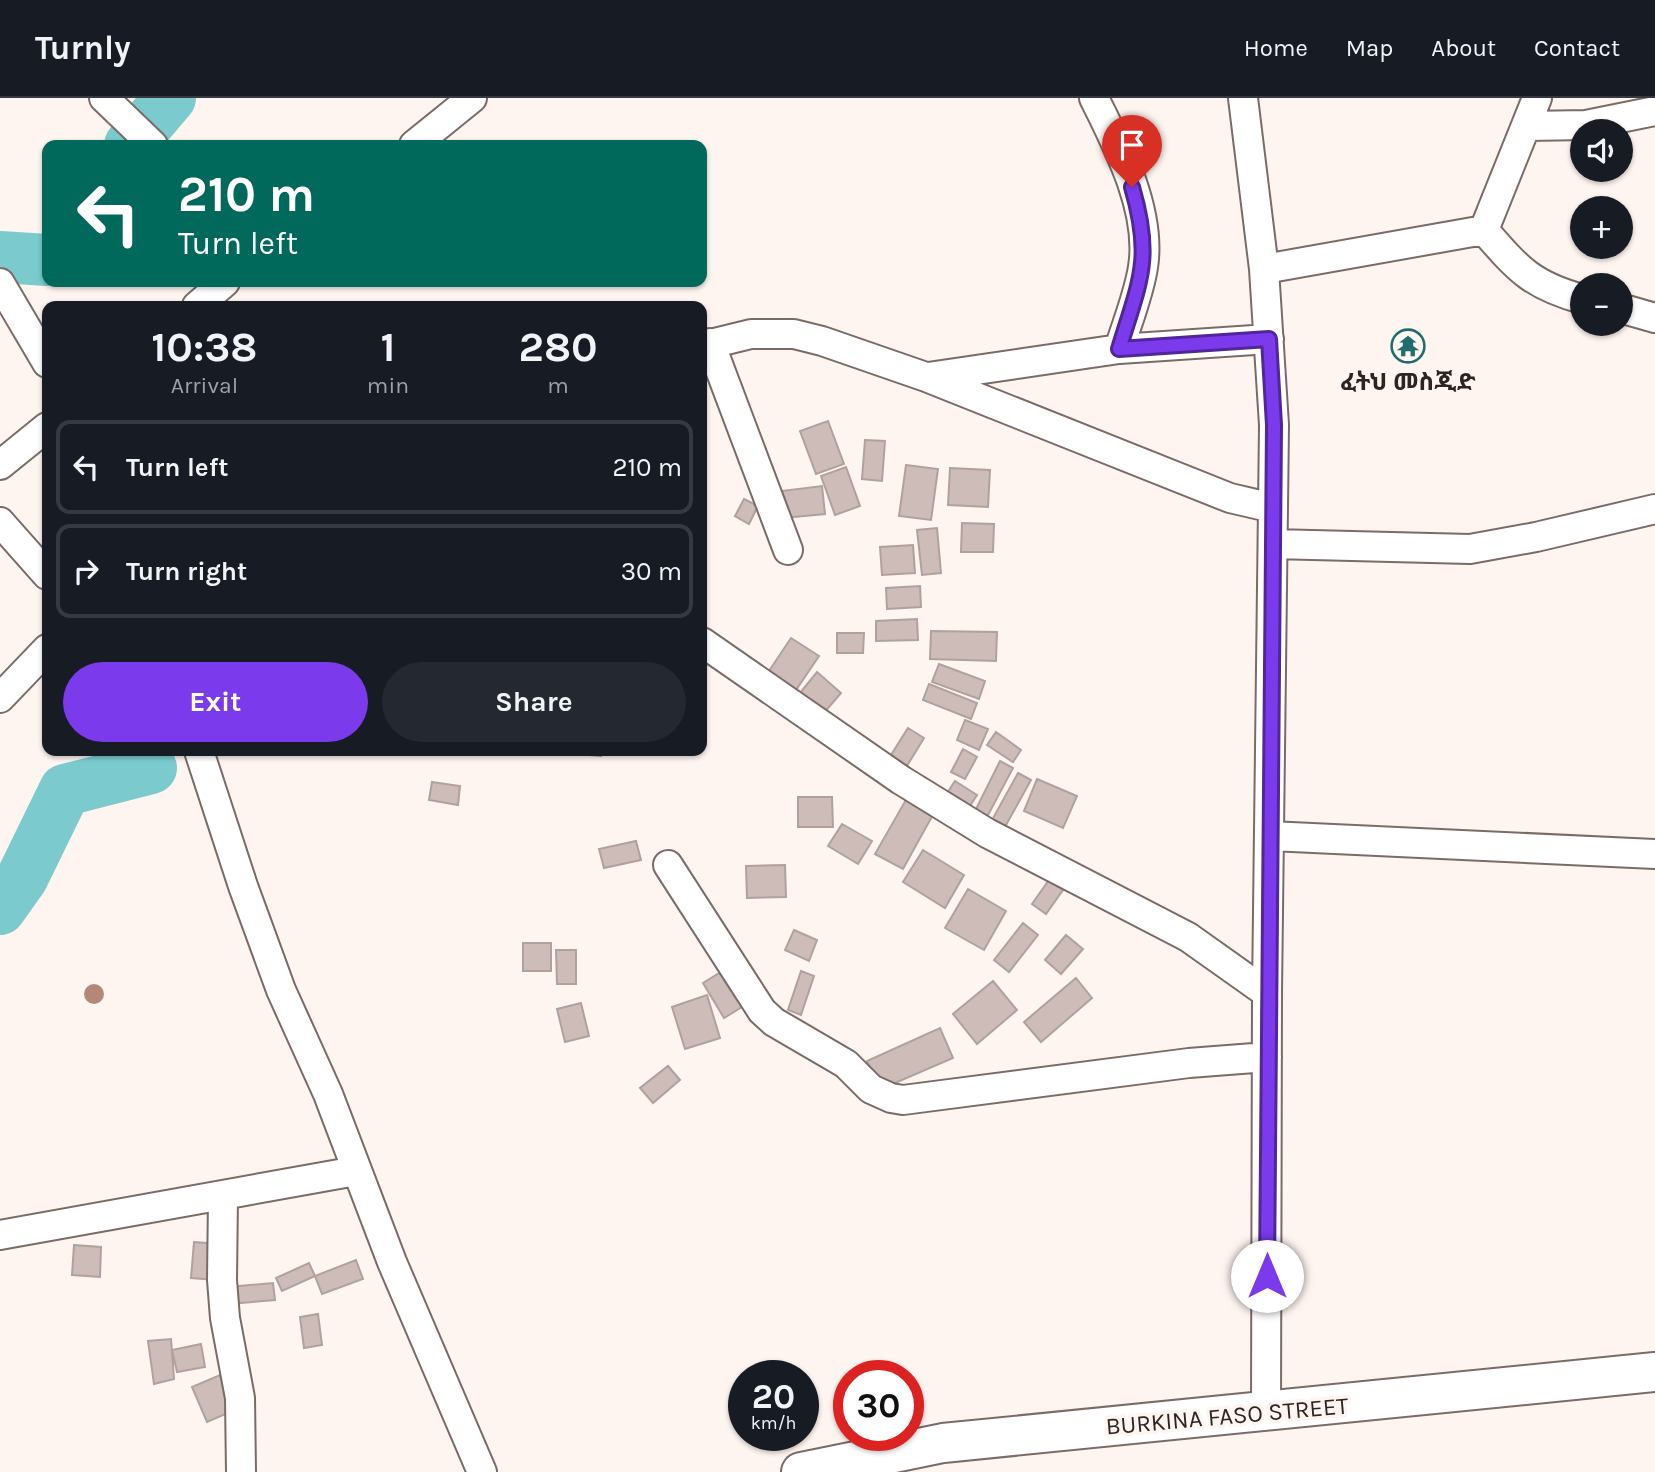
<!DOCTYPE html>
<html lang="en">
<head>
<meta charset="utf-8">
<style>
	:root { --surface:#171b24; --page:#242831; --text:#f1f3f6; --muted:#9ea1a6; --line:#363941; --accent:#7c3aed }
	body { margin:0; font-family:Karla,"Noto Sans Ethiopic",sans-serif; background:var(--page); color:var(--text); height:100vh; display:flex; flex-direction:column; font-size:26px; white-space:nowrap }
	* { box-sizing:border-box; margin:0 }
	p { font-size:23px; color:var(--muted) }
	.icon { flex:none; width:38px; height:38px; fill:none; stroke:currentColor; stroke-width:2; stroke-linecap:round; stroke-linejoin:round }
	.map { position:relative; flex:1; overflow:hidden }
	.drawer { position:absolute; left:42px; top:203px; width:665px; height:455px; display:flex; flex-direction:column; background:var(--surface); border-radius:14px; box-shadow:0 2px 5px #0004 }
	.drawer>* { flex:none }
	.hud { position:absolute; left:42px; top:42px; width:665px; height:147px; border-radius:14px; box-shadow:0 2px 5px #0004; background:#00695c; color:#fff; overflow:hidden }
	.buttons { position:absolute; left:1570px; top:21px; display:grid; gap:14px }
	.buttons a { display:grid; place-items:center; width:63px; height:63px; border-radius:50%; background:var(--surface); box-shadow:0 2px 5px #0004; font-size:35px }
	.speed { position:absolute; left:728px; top:1262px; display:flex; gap:14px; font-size:35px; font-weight:700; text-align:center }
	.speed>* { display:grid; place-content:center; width:91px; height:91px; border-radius:50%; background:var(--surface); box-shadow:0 2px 5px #0004; line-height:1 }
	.speed small { font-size:18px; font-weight:400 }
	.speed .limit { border:10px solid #d22; background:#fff; color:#111 }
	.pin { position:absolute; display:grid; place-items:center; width:60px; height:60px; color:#fff; margin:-72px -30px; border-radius:50% 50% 50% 0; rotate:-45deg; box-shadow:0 0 7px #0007 }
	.pin .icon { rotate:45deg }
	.me { position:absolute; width:77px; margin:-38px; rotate:0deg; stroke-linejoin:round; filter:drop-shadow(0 0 5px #0008) }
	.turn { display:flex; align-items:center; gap:24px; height:147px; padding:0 21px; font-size:32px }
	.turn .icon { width:91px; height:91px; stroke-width:2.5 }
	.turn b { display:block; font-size:49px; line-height:60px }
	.eta { display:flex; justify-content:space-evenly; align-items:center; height:119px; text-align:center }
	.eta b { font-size:42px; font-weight:700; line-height:49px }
	.action { display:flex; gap:14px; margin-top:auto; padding:14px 21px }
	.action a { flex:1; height:80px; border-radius:42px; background:var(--accent); color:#fff; font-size:28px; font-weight:700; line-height:80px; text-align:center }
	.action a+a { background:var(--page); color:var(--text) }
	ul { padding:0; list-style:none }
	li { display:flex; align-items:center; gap:21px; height:94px; margin:0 14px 10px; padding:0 7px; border:4px solid var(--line); border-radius:14px }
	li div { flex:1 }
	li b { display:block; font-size:26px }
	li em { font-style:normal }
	header { display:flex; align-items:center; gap:42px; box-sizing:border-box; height:98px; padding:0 35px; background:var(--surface); border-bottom:2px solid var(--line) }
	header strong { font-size:33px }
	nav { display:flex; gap:38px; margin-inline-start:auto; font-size:24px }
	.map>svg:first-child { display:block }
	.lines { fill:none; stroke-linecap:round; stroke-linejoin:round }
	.river { stroke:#7acace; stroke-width:52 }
	.building { fill:#cdbcb7; stroke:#b1a19c; stroke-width:2 }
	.street-casing { stroke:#7a6b67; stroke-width:32 }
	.secondary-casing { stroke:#7a6b67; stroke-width:42 }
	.street { stroke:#fff; stroke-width:28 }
	.secondary { stroke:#fff; stroke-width:38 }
	.tree { fill:#b48879 }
	.route-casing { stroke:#51269a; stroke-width:18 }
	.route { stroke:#7c3aed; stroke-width:12 }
	.labels { text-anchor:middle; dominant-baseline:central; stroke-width:7; stroke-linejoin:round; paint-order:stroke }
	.poi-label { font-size:24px; font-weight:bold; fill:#2b2523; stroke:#fef4f0 }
	.street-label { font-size:24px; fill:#2b2523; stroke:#fef4f0 }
</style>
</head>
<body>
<header>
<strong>Turnly</strong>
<nav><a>Home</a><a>Map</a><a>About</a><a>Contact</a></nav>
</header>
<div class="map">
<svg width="1655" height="1374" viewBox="0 0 1655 1374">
	<rect width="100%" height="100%" fill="#fef4f0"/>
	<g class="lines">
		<path class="river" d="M130,47L170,0
			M0,159L47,162
			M0,811L22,780L65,692L151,670"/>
	</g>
	<path class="building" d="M828,323L844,366L816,376L800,333Z
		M865,342L885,343L882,383L862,381Z
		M906,367L938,371L931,422L899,418Z
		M846,369L860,408L835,417L821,378Z
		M950,370L990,372L988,409L948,407Z
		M822,388L825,416L784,420L781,393Z
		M744,401L758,408L749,426L735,418Z
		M962,425L994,426L993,454H961Z
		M937,430L941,475L922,477L917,432Z
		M913,447L915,475L882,477L880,449Z
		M920,488L921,509L887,511L886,490Z
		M917,521L918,542L876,543V523Z
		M931,533L997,534L996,563L930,561Z
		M837,535H864L863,555H837Z
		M791,540L819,558L796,592L769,573Z
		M939,566L985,583L979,601L932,584Z
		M817,574L841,595L823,616L800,595Z
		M929,586L977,605L971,621L923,602Z
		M965,622L988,631L979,652L957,642Z
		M908,630L924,640L902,676L886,665Z
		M996,634L1021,652L1013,664L987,647Z
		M963,651L977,659L965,681L951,674Z
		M578,653H601V658L577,656Z
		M1000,663L1013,670L987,719L975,713Z
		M1018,675L1031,682L1005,729L992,722Z
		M1037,681L1077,698L1063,730L1024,713Z
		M955,683L977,697L964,717L942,703Z
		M432,684L460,688L458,707L429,702Z
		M798,699H832L833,729H798Z
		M907,700L934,715L903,771L875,756Z
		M842,726L872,743L858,766L828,748Z
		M636,743L641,762L604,770L599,751Z
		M923,752L964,777L945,810L903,784Z
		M785,767L786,799L747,800L746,768Z
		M1049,782L1063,792L1046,816L1032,806Z
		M968,791L1006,813L984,852L945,830Z
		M1023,825L1038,837L1009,874L994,862Z
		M794,832L817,842L809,863L785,852Z
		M1066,837L1083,851L1061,876L1045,862Z
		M523,845H551V873H523Z
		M556,852H576V886H557Z
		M801,873L814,878L801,917L788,912Z
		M721,874L742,909L724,920L703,885Z
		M1076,880L1092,900L1041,944L1024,924Z
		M993,883L1017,912L977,946L953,916Z
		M707,897L720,940L685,951L672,909Z
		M581,905L589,938L565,944L557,911Z
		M940,930L953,960L879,992L867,963Z
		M668,968L680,982L653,1005L640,990Z
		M194,1144L219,1146L216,1182L191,1180Z
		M74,1147L101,1149L100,1179L72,1177Z
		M356,1162L363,1181L322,1196L315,1178Z
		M309,1165L315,1178L282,1193L276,1180Z
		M273,1185L275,1202L229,1206L228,1189Z
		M318,1216L322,1247L304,1250L300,1219Z
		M171,1241L174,1281L154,1286L148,1243Z
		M201,1246L205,1269L177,1274L172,1252Z
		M220,1277L235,1312L207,1324L192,1289Z"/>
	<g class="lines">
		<defs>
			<path id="street" d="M104,0L153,47
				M1094,0C1118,48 1152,113 1143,169C1139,196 1127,225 1119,251
				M1243,0L1264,171L1274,327L1267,895L1266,1315
				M1528,28L1586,27L1655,13
				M414,47L472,0
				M1484,132L1537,0
				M1484,132C1518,171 1531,187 1582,201
				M1264,171L1484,132
				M0,185L47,265
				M197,208L225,184
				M1620,210L1655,220
				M710,245L788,452
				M702,248L751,236H794L822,243L926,279L1230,400L1273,410
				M928,279L1119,251L1269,241
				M0,367L47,329
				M0,424L47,477
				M1273,446L1470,451L1536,439L1655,411
				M702,544L901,682L987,735L1188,839L1267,895
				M0,600L47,551
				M199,653L243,788L281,892L328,996L392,1164L482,1374
				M1269,738L1655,756
				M668,767L762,913L774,924L846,966L871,991L891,1000L903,1002L1189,965L1267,959
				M223,1099L222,1182L225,1220L240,1300L241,1374
				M0,1137L356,1073"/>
			<path id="secondary" d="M801,1374L943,1345L1655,1274"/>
		</defs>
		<use href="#street" class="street-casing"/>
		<use href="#secondary" class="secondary-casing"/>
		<use href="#street" class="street"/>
		<use href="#secondary" class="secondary"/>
	</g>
	<circle class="tree" cx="94" cy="896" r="10"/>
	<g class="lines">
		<defs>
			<path id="route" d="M1132,89C1153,161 1140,182 1119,251L1269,241L1274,327L1267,1178"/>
		</defs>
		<use href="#route" class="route-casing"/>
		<use href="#route" class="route"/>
	</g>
	<defs>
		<symbol id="temple-ring" viewBox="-11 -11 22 22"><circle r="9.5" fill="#fef4f0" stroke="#206c6f" stroke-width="1.5"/><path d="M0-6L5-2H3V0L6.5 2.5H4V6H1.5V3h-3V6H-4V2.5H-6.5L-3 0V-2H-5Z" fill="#206c6f"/></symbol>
	</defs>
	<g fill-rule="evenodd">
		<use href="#temple-ring" x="1389" y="229" width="38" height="38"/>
	</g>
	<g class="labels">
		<g class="poi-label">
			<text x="1408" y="284">ፈትህ መስጂድ</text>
		</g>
		<g class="street-label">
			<text transform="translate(1227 1318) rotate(-5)">BURKINA FASO STREET</text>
		</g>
	</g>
</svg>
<div class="buttons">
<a><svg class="icon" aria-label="sound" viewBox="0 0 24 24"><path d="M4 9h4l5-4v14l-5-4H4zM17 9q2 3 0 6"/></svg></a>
<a>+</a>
<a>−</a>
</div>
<div class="speed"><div>20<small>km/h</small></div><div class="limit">30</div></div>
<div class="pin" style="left:1132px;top:89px;background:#d93025"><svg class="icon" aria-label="arrive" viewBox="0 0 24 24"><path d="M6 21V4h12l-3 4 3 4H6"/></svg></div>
<svg class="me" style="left:1267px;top:1178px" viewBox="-20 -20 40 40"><circle r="19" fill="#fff"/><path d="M0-13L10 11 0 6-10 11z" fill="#7c3aed"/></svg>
<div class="hud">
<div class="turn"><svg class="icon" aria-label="left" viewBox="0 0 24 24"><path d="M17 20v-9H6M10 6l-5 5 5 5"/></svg><div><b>210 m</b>Turn left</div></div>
</div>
<section class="drawer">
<div class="eta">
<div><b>10:38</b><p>Arrival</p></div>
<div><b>1</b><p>min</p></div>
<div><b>280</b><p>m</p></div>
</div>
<ul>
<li><svg class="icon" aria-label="left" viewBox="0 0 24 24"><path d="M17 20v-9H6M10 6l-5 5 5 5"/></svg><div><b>Turn left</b></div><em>210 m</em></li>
<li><svg class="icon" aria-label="right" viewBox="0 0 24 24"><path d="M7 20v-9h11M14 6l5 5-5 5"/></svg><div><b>Turn right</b></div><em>30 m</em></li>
</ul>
<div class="action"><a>Exit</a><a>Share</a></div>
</section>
</div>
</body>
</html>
